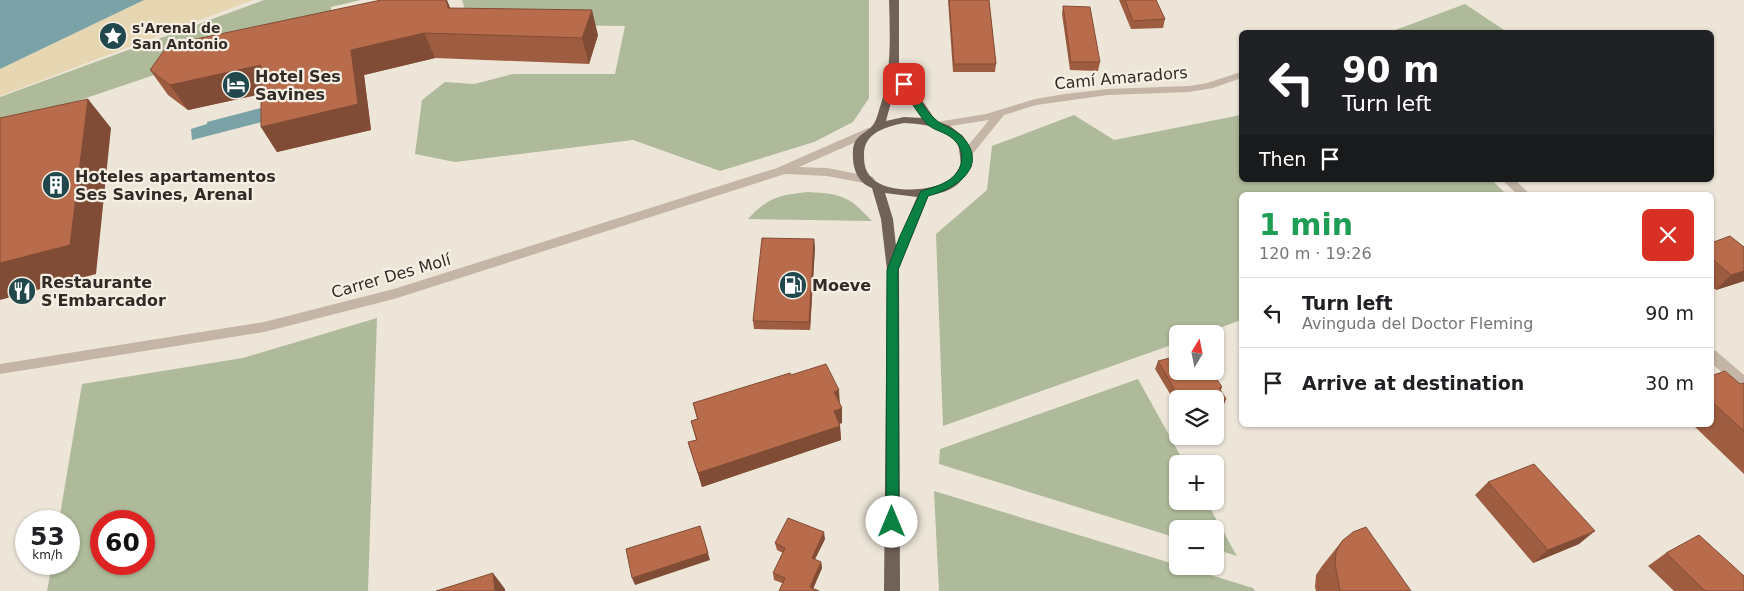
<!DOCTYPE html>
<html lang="en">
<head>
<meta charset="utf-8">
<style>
	:root { --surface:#fff; --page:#f2f2f2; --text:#202124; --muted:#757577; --line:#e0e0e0 }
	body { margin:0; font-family:"DejaVu Sans",sans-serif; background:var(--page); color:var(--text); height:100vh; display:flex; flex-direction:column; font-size:19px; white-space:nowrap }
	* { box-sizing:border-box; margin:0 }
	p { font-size:16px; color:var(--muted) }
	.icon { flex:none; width:28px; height:28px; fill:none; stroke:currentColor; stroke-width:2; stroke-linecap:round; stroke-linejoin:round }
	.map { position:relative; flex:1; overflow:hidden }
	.side { position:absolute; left:1239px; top:192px; width:475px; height:235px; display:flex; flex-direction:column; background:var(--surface); border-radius:8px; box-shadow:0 1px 4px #0004 }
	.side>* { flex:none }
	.guide { position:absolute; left:1239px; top:30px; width:475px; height:152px; border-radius:8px; box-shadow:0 1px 4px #0004; background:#202124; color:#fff; overflow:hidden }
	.needle { width:32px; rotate:10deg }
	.tools { position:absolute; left:1169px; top:325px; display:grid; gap:10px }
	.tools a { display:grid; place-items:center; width:55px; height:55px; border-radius:8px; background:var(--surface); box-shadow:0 1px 4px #0004; font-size:25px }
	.speed { position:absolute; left:15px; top:510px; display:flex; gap:10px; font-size:25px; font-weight:700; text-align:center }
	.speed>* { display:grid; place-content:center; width:65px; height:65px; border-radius:50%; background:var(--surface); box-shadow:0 1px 4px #0004; line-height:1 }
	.speed small { font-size:12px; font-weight:400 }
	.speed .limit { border:8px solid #d22; background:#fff; color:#111 }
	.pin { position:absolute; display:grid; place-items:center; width:42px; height:42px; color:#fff; margin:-21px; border-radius:10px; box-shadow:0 2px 8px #0006 }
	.me { position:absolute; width:55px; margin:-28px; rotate:0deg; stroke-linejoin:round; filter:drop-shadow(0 0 4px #0008) }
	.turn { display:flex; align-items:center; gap:18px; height:105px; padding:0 20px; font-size:22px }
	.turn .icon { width:65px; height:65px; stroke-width:2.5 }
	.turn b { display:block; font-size:35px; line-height:42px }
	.then { display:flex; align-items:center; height:48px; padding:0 20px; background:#0003; gap:10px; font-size:19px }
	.round { display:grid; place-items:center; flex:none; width:52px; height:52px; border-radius:8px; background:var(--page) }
	.headline { display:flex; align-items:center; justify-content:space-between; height:85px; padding:0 20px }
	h1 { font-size:30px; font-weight:700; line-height:38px; color:#1e9e55 }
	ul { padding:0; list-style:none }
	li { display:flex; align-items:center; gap:15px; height:70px; padding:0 20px; border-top:1px solid var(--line) }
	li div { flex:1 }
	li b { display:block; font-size:19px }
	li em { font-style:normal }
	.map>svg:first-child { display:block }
	.green { fill:#aeba9a; fill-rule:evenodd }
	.sand { fill:#e6d7b2 }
	.water { fill:#7ba3a7 }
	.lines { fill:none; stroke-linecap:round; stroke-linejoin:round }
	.minor { fill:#c4b5a6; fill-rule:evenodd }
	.tertiary { fill:#c4b5a6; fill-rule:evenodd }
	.primary { fill:#716258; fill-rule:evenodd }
	.wall { fill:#9e5d41 }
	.shaded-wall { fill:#814c35 }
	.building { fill:#b86c4c; stroke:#814c35 }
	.route { fill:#0b8043; stroke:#07532c }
	.labels { text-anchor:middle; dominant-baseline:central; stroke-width:4.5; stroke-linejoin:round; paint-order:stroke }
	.far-poi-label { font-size:14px; font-weight:bold; fill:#312a26; stroke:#f6efe4; text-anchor:start }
	.poi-label { font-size:16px; font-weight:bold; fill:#312a26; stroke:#f6efe4; text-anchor:start }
	.street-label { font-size:16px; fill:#312a26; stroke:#f6efe4 }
</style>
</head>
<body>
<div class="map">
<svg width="1744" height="591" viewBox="0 0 1744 591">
	<rect width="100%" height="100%" fill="#ede5d8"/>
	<path class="green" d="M264,0H361L331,7V34L172,69L0,127V97Z
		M462,0H869V98L853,122L814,142L720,171L633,140L455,162L415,154L422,100L445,82L474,84L513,74H615L625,26L469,24Z
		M1465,4L1507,32H1390Z
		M1074,115L1114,140L1241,115V180H1492L1507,195H1241V320L1203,334H1178L1177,343L943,426L936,234L987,190L992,146Z
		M808,192C842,194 849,196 872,221L748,219C768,197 780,195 808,192Z
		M377,318L368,591H47L52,564H69V521H59L82,384L243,358ZM101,521H144V564H101Z
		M1138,379L1185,464H1178V501H1206L1237,556L1215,549V529H1178L1177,538L939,464L940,449Z
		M934,491L1253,588L1255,591H939Z"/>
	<path class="sand" d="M144,0H253L0,96V69Z"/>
	<path class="water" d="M0,0H144L0,69Z
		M272,105L274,119L192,140L191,129L207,124V122Z"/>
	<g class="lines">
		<path class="minor" d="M1241,72V78L1213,88L1189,92L1108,95L1036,105L1004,115L971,156L967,157L962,153L989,120L937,128L932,125L937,122L986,114L1035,99L1065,94L1108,89L1189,86L1207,83Z
			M1502,180H1515L1531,195H1518Z
			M1711,350L1716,351L1744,375V389L1739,387L1711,363Z"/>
		<path class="tertiary" d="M868,128L872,129L873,132L872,135L799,167L827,168L873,177L875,180L873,183L869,184L827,176L785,174L394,299L264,332L0,374V364L264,322L394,289L777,168Z"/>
		<path class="primary" d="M889,0H899V66L936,121L950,126L963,136L969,146L972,166C960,185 952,192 929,195L899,268L900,591H884L887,270L881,219L872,188C856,182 852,166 853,150C854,135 866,134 873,125C876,121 878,114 879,110C892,75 890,37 889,0ZM897,80L923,118L904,117L886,121ZM904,123C922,124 950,126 958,145C960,151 960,159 961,166C958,169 955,175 952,178C935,192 891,194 874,180C866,173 864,166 864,156C863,133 885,127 904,123ZM885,193L917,197L896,246L893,219Z"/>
	</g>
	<path class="wall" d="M948,0H989L996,64L995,72H953Z
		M1119,0H1156L1165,19L1163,28L1131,29Z
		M1063,6L1100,62L1098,71L1070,70L1062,14Z
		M450,8L598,35L589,64L435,58L364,75L371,130L277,152L261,127V94L188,110L168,95L150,70Z
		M1711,243L1744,247V281L1716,290L1711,286Z
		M815,247L810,330L754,329L753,321Z
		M1158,361L1222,387L1221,390L1223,407L1215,399H1178V407L1155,369Z
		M791,375L840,404L842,408V423L839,424L840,426L841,440L702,487L688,442L696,440L691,421L697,419L693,403Z
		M1711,376L1740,384L1744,383V474L1693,425H1711Z
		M1488,482L1579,544L1533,563L1475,495Z
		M825,539L815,559L821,562L822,568L813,589L782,583L774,580L773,573L783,553L777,550L775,543Z
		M1342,541L1411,591H1316L1315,587L1316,575L1322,566Z
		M1666,553L1744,591H1674L1648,566Z"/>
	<path class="shaded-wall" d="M446,0H447L452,12L448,8Z
		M592,10L598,35L589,64L582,38Z
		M424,33L435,58L364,75L371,130L277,152L261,127L351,50Z
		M261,65L276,91L188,110L170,85Z
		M88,99L111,128L96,274L0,300V263Z
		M814,239L815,247L810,330L809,322Z
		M1744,271V281L1716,290L1731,275Z
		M839,390L840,405L834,392Z
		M1226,399L1223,407L1215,409V402Z
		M842,408V423L834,425V411Z
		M840,426L841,440L702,487L698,473Z
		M700,526L710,560L635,585L632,578Z
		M1595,531L1579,544L1533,563L1548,550Z
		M824,532L825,539L812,565V558Z
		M821,562L822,568L812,591L810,587Z
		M493,573L505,589V591H495Z"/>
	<path class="building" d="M381,0H446L448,8L592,10L582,38L424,33L351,50L358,104L261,127V65L170,85L150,70L168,45Z
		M949,0H989L996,64H954Z
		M1125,0H1156L1165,19L1133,21Z
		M1063,6L1090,7L1100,62H1071Z
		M88,99L70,245L0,263V118Z
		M1730,236L1744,247V271L1731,275L1711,258V243Z
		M762,238L814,239L809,322L753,321Z
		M1178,356V371H1211L1222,387L1219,388L1226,399L1215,402V399H1180L1158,361Z
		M826,364L839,390L834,392L842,408L834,411L840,426L698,473L688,442L697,440L691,421L698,419L693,403L790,373L791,375Z
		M1725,371L1740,384L1744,383V431L1711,401V376Z
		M1534,464L1595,531L1548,550L1488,482Z
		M788,518L824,532L812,558L821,562L810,587L819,591H779L785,578L773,573L785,548L775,543Z
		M700,526L708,553L632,578L626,549Z
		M1366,527L1411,591H1340L1335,564L1336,552L1342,541L1353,532Z
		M1699,535L1744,576V591H1705L1666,553Z
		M493,573L495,591H436Z"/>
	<path class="route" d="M904,81L907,82C916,94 924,109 935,119C943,127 956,128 966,141C987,170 952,190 928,196L898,270L899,522L897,527L892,528L888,527L886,522L887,270L900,236L921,191C939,186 961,180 962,157C962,152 960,147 957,143C948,132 937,132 928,125C920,117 906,94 899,84Z"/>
	<defs>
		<symbol id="sight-disc" viewBox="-11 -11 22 22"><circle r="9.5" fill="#21484d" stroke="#f6efe4"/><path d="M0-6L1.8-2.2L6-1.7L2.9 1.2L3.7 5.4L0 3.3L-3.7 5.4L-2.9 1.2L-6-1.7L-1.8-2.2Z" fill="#fff"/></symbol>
		<symbol id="hotel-disc" viewBox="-11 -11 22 22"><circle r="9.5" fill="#21484d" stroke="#f6efe4"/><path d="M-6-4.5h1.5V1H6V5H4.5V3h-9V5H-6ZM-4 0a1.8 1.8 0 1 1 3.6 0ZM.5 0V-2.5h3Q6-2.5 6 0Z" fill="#fff"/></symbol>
		<symbol id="building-disc" viewBox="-11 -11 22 22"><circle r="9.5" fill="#21484d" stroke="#f6efe4"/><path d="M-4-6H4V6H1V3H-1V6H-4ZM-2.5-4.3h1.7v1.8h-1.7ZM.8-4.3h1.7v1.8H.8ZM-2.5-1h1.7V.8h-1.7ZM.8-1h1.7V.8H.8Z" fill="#fff"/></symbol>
		<symbol id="fuel-disc" viewBox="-11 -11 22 22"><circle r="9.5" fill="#21484d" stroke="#f6efe4"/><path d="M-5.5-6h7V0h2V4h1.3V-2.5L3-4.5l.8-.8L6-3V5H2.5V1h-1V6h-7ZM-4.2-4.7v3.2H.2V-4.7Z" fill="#fff"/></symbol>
		<symbol id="restaurant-disc" viewBox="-11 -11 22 22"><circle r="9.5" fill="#21484d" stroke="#f6efe4"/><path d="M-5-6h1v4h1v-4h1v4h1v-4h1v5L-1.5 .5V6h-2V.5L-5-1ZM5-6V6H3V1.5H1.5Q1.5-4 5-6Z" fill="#fff"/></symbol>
	</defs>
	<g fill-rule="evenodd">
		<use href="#sight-disc" x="97" y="20" width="32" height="32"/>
		<use href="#hotel-disc" x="220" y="69" width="32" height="32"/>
		<use href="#building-disc" x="40" y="169" width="32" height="32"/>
		<use href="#fuel-disc" x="777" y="269" width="32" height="32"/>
		<use href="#restaurant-disc" x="6" y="275" width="32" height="32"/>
	</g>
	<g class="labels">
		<g class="far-poi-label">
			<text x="132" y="28">s'Arenal de<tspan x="132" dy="16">San Antonio</tspan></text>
		</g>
		<g class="poi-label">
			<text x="255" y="76">Hotel Ses<tspan x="255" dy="18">Savines</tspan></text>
			<text x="75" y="176">Hoteles apartamentos<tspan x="75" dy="18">Ses Savines, Arenal</tspan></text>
			<text x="41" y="282">Restaurante<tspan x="41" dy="18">S'Embarcador</tspan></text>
			<text x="812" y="285">Moeve</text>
		</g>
		<g class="street-label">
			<text transform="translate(1121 78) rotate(-5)">Camí Amaradors</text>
			<text transform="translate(391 276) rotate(-16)">Carrer Des Molí</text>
		</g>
	</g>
</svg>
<div class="tools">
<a><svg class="needle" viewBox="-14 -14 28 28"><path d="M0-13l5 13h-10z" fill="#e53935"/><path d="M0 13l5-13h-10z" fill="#757577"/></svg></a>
<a><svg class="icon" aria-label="layers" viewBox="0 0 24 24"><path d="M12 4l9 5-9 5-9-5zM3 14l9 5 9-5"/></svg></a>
<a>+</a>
<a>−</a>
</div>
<div class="speed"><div>53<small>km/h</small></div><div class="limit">60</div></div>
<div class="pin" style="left:904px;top:84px;background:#d93025"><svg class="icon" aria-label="arrive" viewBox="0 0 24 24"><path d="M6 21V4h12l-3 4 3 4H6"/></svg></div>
<svg class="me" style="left:892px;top:522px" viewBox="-20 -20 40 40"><circle r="19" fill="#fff"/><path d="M0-13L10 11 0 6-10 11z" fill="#0b8043"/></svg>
<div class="guide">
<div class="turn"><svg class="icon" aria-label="left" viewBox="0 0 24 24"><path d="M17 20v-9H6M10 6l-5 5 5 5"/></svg><div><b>90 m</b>Turn left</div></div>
<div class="then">Then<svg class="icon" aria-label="arrive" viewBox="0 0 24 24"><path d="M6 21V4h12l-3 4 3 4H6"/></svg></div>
</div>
<section class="side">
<div class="headline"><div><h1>1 min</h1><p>120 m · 19:26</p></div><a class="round" style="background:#d93025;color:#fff"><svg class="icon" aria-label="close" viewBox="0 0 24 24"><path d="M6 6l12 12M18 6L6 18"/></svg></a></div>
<ul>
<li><svg class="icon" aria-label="left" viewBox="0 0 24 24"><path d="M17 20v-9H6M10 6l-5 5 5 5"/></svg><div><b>Turn left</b><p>Avinguda del Doctor Fleming</p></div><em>90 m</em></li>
<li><svg class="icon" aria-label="arrive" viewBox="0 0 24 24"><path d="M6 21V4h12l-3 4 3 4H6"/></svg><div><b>Arrive at destination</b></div><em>30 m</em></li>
</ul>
</section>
</div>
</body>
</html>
